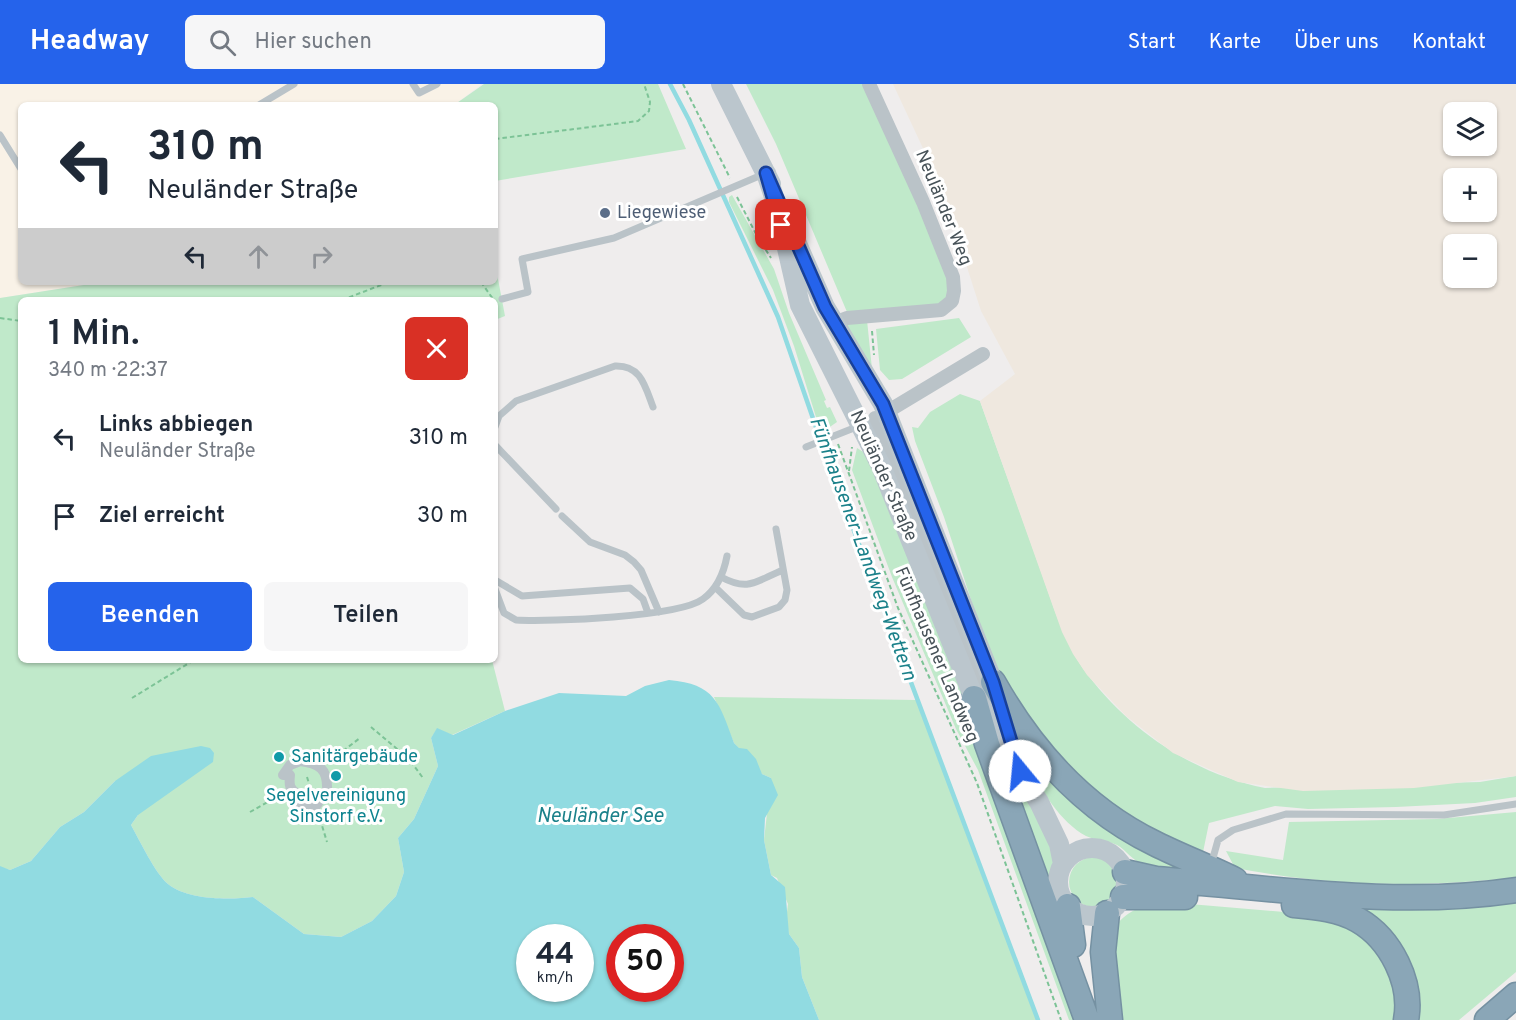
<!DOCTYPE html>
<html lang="de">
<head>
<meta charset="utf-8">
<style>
	:root { --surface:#fff; --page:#f6f6f7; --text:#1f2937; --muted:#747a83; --accent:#2563eb }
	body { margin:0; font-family:Overpass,sans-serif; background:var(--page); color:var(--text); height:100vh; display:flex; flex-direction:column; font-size:22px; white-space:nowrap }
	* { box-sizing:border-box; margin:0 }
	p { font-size:20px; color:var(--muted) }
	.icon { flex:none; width:33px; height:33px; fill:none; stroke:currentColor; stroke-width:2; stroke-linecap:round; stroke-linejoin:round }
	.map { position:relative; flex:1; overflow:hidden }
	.drawer { position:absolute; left:18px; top:213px; width:480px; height:366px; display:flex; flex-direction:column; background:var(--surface); border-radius:9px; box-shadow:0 2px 4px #0004 }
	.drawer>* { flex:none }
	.top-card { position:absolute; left:18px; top:18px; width:480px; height:183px; border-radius:9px; box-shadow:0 2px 4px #0004; background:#fff; color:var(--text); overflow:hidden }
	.fabs { position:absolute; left:1443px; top:18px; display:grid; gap:12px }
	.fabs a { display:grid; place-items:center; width:54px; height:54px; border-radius:9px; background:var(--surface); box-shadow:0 2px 4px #0004; font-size:30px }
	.speed { position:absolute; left:516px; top:840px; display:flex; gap:12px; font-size:30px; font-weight:700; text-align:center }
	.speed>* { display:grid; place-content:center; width:78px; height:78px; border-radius:50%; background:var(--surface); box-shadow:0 2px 4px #0004; line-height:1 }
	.speed small { font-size:15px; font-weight:400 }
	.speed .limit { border:9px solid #d22; background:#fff; color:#111 }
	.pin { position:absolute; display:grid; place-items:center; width:51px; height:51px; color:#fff; margin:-26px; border-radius:12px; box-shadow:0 3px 9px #0006 }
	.me { position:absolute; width:66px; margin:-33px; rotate:343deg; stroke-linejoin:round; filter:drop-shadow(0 0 4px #0008) }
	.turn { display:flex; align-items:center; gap:21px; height:126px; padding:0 30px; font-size:27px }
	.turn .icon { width:78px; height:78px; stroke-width:2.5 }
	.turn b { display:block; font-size:42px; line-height:51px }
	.lanes { display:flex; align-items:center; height:57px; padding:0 30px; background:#0003; justify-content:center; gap:30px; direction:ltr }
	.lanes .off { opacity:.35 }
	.round { display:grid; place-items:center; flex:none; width:63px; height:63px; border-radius:9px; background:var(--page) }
	.headline { display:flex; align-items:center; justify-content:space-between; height:102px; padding:0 30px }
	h1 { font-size:36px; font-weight:600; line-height:45px }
	.cta { display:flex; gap:12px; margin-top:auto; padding:12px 30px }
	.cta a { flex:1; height:69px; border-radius:9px; background:var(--accent); color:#fff; font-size:24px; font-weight:600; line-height:69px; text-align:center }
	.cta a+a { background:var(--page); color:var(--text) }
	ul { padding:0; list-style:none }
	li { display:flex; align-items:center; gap:18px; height:78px; padding:0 30px }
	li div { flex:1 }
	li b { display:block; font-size:22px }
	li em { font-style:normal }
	header { display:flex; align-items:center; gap:36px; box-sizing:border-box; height:84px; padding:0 30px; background:var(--accent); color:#fff }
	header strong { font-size:28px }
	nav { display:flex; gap:33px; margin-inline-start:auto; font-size:21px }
	.search { width:420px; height:54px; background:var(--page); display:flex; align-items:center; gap:15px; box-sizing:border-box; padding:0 21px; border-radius:9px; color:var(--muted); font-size:22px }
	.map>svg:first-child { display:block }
	.commercial { fill:#f9f2e7 }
	.green { fill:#c0e9ca }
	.sand { fill:#efe8df; fill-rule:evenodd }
	.water { fill:#91dbe1; fill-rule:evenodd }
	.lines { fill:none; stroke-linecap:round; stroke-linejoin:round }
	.stream { stroke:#91dbe1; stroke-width:4.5 }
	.motorway-casing { stroke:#7591a2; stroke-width:27 }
	.path { stroke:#7cc396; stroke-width:2; stroke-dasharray:4.5 3; stroke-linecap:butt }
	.service { stroke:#bac3c8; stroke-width:7 }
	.pedestrian { stroke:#bac3c8; stroke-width:10 }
	.minor { stroke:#bac3c8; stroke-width:14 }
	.secondary { stroke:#bbc6cd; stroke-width:20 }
	.motorway { stroke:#8aa6b7; stroke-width:24 }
	.route-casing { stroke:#184099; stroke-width:15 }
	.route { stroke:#2563eb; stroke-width:10 }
	.service-dot { fill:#5c6f8a; stroke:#fff; stroke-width:2 }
	.culture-dot { fill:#0f9aa8; stroke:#fff; stroke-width:2 }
	.labels { text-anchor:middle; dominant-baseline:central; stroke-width:6; stroke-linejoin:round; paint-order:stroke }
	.street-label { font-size:18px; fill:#475258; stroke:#fff }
	.service-label { font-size:18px; fill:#4e5e75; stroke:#fff; text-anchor:start }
	.culture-label { font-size:18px; fill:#0d838f; stroke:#fff; text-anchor:start }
	.water-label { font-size:20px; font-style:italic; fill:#1b818a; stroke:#fff }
</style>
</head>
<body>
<header>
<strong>Headway</strong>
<div class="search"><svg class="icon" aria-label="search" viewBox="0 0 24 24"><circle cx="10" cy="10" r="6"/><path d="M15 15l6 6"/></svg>Hier suchen</div>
<nav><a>Start</a><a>Karte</a><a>Über uns</a><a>Kontakt</a></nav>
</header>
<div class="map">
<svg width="1516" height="936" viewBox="0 0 1516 936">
	<rect width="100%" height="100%" fill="#efeded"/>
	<path class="commercial" d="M0,0H482L454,21H21V198H103L0,214Z"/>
	<path class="green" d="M484,0H658L686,65L495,97V21H454Z
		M746,0H864L893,59L949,196L948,215L941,221L847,228L776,60Z
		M732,111L774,185L789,229L826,316L824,317L827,324L830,323L837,338L824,347L820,346L794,262L773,206L729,118V113Z
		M495,179L505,232L495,236V216H21V576H492L505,627L452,651L437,645L431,654L438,682L414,735L398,754L404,788L396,812L372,837L341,853L304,850L253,813C230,816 187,816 168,800C155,789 140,757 131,741L138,731L115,697L84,728L60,743L31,777L10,786L0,783V214L103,198H495Z
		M959,234L971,253L902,295L889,296L880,286L876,245Z
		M867,236L872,285L846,244L847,239Z
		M960,310L980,317C999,371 1019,425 1038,479C1052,517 1063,559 1088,591C1131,648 1195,690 1265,704L1480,698L1516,692V713L1475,719L1396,723L1308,725L1275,722L1209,739L1202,773L1100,718L1011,616L977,534L944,433L915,357L912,343L918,344L930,328Z
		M857,364L868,371L947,567L1082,936H1069L978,686L956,645L892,493L852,386Z
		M714,613L917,616L1038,936H819L802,893L799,864L789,850L786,836L788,820L777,794L771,791L764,756L771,694L762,690L734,659Z
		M1018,656L1210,791C1188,790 1164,789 1142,780C1132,776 1126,766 1117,761C1107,756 1096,757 1086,752C1053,734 1032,689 1018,656Z
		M1007,687L1043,738L1055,780L1053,805L1047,807Z
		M1516,728V793L1511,794C1415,804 1330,802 1235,784L1226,767L1283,776L1289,738L1437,735Z
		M1069 798a25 25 0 1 1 50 0a25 25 0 1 1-50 0Z
		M1516,809V888L1459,936H1414L1411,897L1325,811Z
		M1166,818L1319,831L1354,844L1382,870L1395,902L1398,936H1117L1112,847C1125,827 1143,820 1166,818Z"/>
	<path class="sand" d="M893,0H1516V692L1414,704L1303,707L1238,698L1173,669L1126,632L1087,591L1073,570L1062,548L980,317L1015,290L981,227L942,105ZM1454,28H1486V62H1454ZM1454,94H1486V128H1454ZM1454,160H1486V194H1454Z"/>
	<path class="water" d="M669,596C715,600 719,618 734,659L739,664L747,665L756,675L762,690L771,694L778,711L765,734L764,756L771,791L785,803L789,850L799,864L802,893L819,936H0V782L10,786L31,777L60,743L84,728L115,697L151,672L201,662L210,664L214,669L213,678L138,731L131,741C140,757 155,789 168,800C187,816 230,816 253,813L304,850L341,853L372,837L396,812L404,788L398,754L414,735L438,682L431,654L437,644L453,651L505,627L559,609L626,612L645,602ZM530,854H580V904H530ZM620,854H670V904H620Z"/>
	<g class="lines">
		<path class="stream" d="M670,0L689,36L778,233L827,375L1038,936"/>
		<defs>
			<path id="motorway" d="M993,598C1032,667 1083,725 1156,760C1182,773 1209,783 1235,796
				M974,614L987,660L1087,936
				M1125,788L1156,795C1275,804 1397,824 1516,806
				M1123,813H1185
				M1294,821C1316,823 1339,825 1358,836C1391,855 1413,899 1406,936
				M1068,822L1073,861
				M1107,829L1103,868L1110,936
				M1487,936L1516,911"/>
		</defs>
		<use href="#motorway" class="motorway-casing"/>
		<path class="path" d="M683,0L730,94
			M495,55L638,37L649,27L650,18L644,0
			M737,113L757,152L771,174
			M481,198L493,215
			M342,216L389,198
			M0,234L21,237
			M872,247L874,271
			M838,360L898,524L977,699L1061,936
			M849,387L852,363
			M132,614L194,576
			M371,643L409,675L423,694
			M331,676L360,654
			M307,693L311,706
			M250,728L282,710
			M320,735L327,758"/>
		<path class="service" d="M413,0L419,9L437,0
			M259,21L294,0
			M0,51L21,85
			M502,215L528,208L522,175L614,154L764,90
			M495,343L499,332L516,317L615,282C641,281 645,302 653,323
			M495,361L556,425
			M806,363L859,342
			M562,432L590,458L625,471L634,478L641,486L659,528
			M721,493C749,508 756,497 783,486
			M495,496L522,512L630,504L643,515L648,529
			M715,503L744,531L752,533L779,523L785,516L787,506L776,445
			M495,505L504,529L516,536C550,538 679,533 703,515C717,505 724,488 727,472
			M1211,781L1218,756L1233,746L1286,730L1444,731L1516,720"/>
		<path class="pedestrian" d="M300,677C319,679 328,685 327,706L316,722L296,720L298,710C289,706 289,700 290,691H283L290,681Z"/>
		<path class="minor" d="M834,239L847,234L941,226L952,217L954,207L953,193L923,118L869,0
			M880,332L983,270
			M875,334L989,623"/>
		<path class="secondary" d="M721,0L771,100
			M766,89L778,125L800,221L881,382L974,614L997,654L1039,718L1059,760L1063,780
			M791,146L825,223L883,320L993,598L1014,669
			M1058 798a34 34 0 1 1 68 0a34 34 0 1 1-68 0Z"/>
		<use href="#motorway" class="motorway"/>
	</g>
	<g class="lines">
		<defs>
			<path id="route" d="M781,141L766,89L825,223L883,320L993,598L1020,687"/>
		</defs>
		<use href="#route" class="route-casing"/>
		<use href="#route" class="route"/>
	</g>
	<circle class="service-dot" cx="605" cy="129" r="6"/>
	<g class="culture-dot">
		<circle cx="279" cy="673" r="6"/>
		<circle cx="336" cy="692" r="6"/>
	</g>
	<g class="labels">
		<g class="street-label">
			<text transform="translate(943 124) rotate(68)">Neuländer Weg</text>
			<text transform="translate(883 392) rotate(66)">Neuländer Straße</text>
			<text transform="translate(936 571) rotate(67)">Fünfhausener Landweg</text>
		</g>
		<g class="service-label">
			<text x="617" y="129">Liegewiese</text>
		</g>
		<g class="culture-label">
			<text x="291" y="673">Sanitärgebäude</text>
			<text x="336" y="712" text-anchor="middle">Segelvereinigung<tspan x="336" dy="21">Sinstorf e.V.</tspan></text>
		</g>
		<g class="water-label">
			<text transform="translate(862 465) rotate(70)">Fünfhausener-Landweg-Wettern</text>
			<text x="600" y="733">Neuländer See</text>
		</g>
	</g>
</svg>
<div class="fabs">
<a><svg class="icon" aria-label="layers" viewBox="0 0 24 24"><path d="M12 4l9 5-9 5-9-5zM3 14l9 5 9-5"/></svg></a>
<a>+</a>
<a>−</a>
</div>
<div class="speed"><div>44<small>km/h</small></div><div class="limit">50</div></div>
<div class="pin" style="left:781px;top:141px;background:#d93025"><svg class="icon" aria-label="arrive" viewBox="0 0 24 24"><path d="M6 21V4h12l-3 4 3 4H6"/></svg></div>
<svg class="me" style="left:1020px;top:687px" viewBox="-20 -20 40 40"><circle r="19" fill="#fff"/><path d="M0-13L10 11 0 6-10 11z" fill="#2563eb"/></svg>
<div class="top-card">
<div class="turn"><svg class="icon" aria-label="left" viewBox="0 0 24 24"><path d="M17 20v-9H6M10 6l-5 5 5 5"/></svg><div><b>310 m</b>Neuländer Straße</div></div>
<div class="lanes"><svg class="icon" aria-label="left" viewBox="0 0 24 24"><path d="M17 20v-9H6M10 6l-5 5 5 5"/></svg><svg class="icon off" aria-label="ahead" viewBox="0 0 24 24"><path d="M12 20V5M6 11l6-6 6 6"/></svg><svg class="icon off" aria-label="right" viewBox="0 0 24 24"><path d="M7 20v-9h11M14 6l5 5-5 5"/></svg></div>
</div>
<section class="drawer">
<div class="headline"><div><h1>1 Min.</h1><p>340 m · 22:37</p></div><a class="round" style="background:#d93025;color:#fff"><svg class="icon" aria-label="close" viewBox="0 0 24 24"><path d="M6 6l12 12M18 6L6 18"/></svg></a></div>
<ul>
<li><svg class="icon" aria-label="left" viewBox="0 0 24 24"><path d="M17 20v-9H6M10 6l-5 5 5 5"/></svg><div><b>Links abbiegen</b><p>Neuländer Straße</p></div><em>310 m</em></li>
<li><svg class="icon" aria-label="arrive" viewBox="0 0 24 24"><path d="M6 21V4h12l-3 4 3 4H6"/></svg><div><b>Ziel erreicht</b></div><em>30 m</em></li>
</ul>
<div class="cta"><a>Beenden</a><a>Teilen</a></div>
</section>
</div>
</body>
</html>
